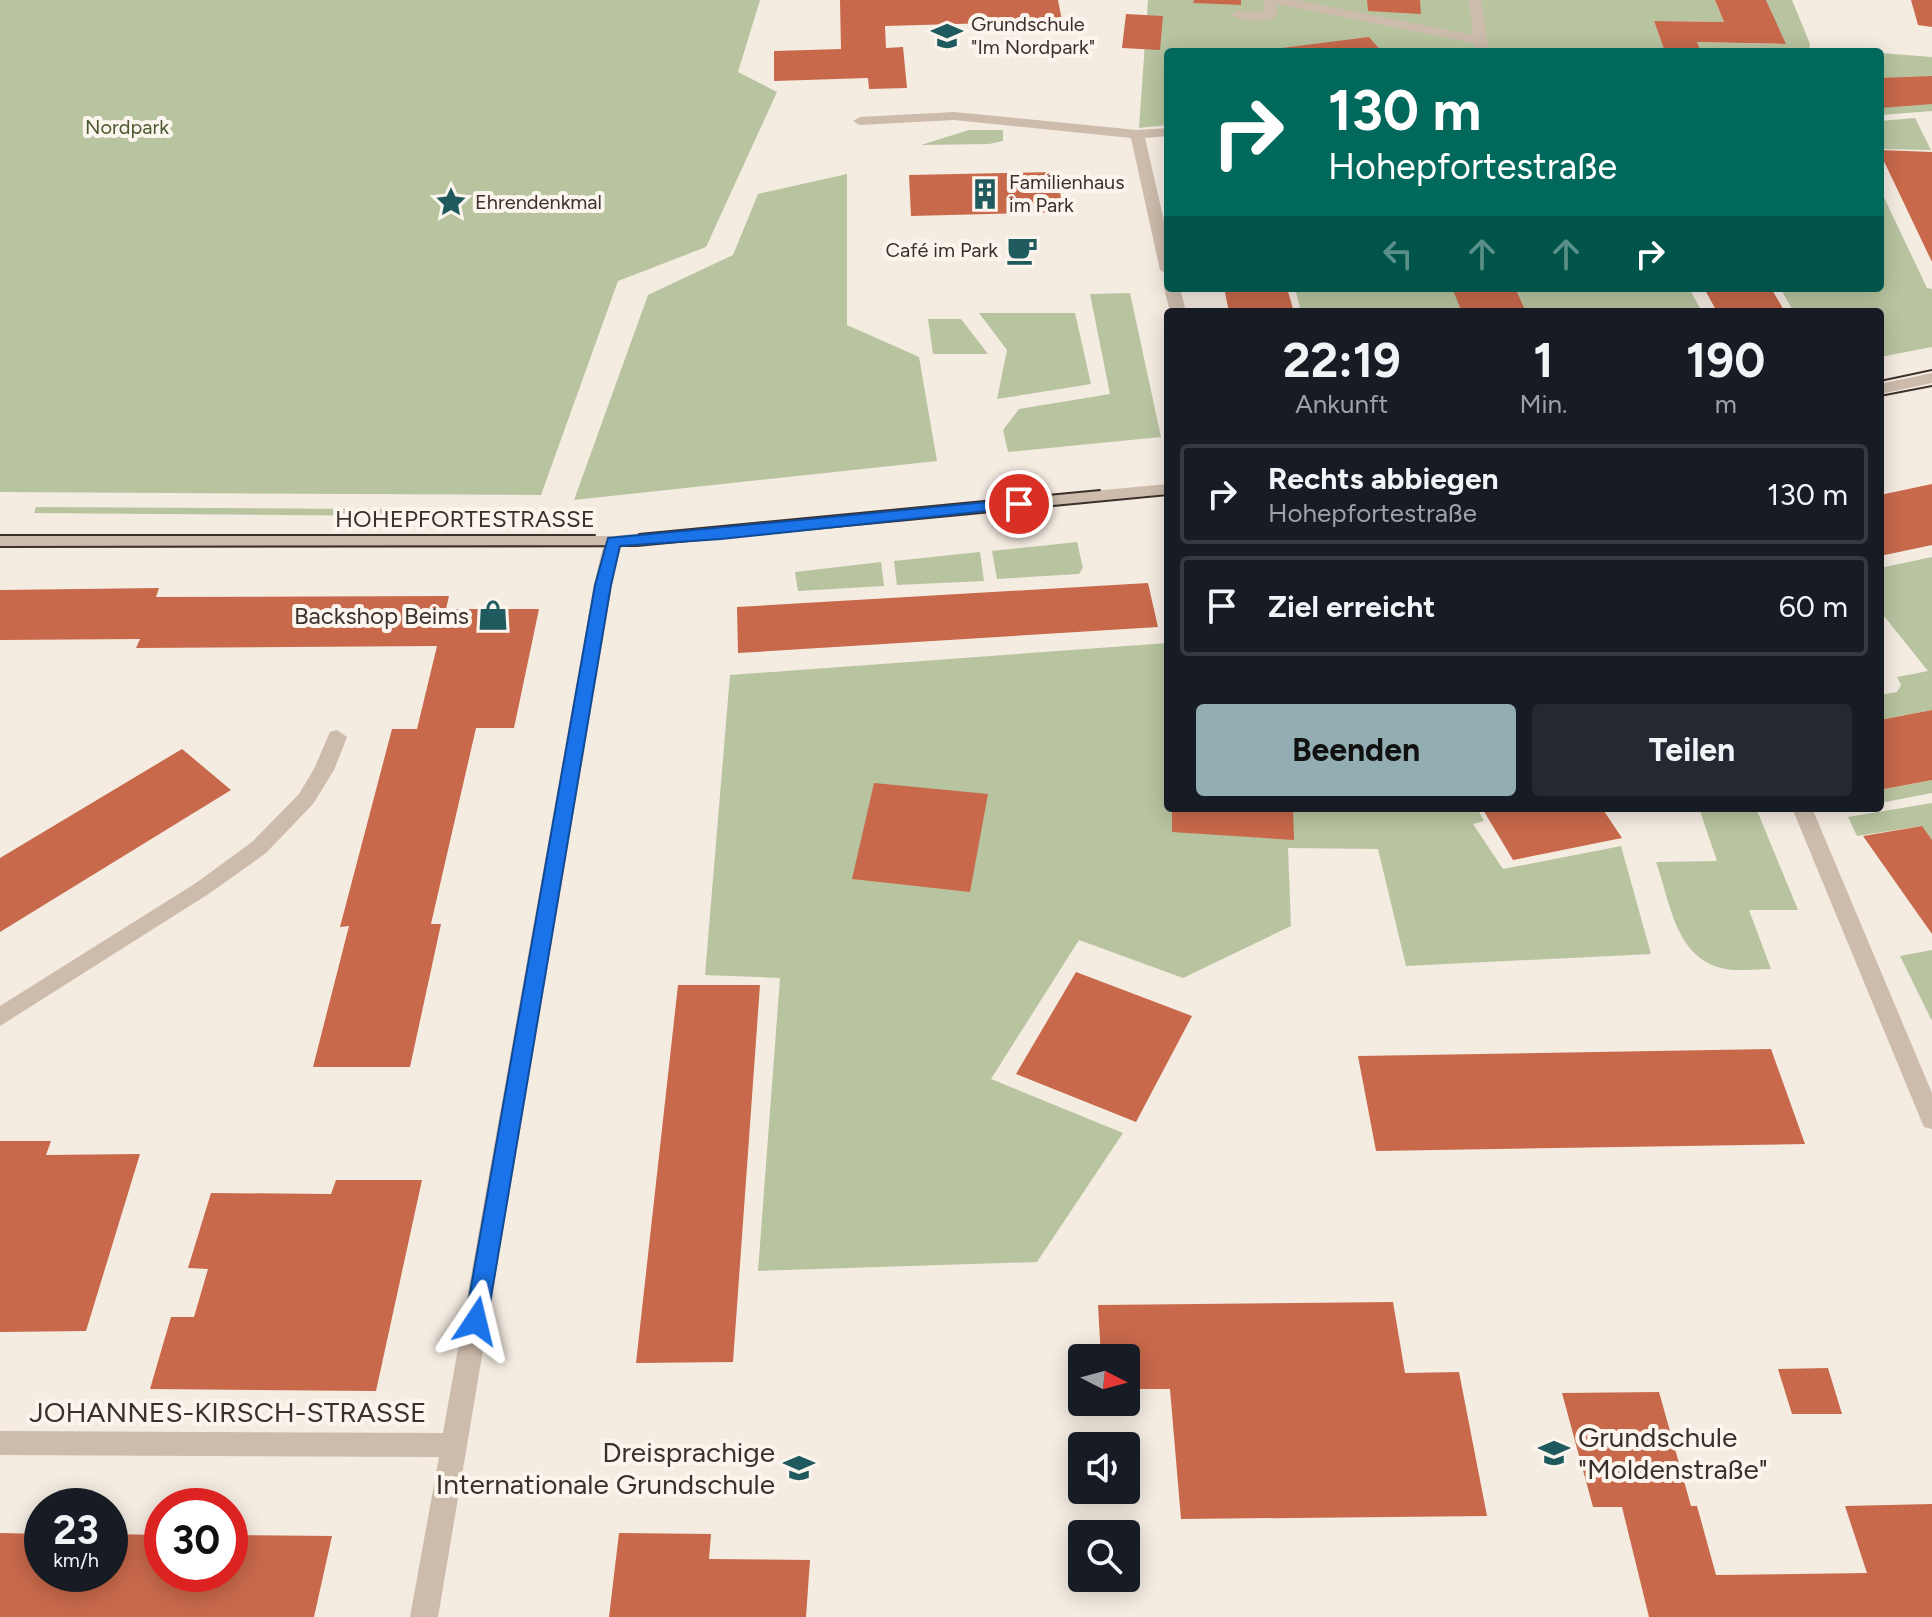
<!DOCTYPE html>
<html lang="de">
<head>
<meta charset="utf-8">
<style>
	:root { --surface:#171b24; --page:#242831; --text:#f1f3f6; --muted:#9ea1a6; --line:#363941; --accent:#92aeb2 }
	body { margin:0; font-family:Figtree,sans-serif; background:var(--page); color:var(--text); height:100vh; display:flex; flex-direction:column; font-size:30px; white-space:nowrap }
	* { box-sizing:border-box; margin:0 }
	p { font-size:26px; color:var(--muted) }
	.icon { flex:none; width:44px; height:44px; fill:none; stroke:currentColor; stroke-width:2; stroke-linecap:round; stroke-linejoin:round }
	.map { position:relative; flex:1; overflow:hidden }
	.panel { position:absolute; left:1164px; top:308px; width:720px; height:504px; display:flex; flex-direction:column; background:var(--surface); border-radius:8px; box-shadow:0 4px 20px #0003 }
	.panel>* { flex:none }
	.hud { position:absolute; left:1164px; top:48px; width:720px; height:244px; border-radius:8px; box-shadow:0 4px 20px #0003; background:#00695c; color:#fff; overflow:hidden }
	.needle { width:52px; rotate:96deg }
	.fabs { position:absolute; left:1068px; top:1344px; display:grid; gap:16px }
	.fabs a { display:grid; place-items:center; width:72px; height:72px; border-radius:8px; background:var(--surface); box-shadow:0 4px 20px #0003; font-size:40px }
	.speed { position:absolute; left:24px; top:1488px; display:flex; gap:16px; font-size:40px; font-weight:700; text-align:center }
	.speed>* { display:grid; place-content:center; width:104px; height:104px; border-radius:50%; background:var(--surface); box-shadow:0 4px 20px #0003; line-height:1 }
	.speed small { font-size:20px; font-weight:400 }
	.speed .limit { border:12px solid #d22; background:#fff; color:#111 }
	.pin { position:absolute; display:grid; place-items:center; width:68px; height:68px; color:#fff; margin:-34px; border:4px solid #fff; border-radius:50%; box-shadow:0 2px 8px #0007 }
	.me { position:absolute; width:88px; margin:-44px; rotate:10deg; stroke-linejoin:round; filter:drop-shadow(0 0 6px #0008) }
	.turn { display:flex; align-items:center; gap:28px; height:168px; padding:0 32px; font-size:36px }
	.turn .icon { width:104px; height:104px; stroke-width:2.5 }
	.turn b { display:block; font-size:56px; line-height:68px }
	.lanes { display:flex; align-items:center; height:76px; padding:0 32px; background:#0003; justify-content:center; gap:40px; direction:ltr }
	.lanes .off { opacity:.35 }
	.eta { display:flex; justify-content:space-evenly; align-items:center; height:136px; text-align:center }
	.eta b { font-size:48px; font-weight:700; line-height:56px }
	.action { display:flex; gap:16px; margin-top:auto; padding:16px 32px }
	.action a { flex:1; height:92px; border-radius:8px; background:var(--accent); color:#111; font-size:32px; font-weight:700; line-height:92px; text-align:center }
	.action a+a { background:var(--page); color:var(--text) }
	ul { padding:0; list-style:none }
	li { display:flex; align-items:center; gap:24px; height:100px; margin:0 16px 12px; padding:0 16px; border:4px solid var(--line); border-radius:8px }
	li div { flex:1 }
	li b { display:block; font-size:30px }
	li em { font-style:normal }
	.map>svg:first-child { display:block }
	.green { fill:#b8c4a0 }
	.building { fill:#c8694b }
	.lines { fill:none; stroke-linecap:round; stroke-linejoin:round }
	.minor { fill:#cdbbac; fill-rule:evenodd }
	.tertiary { fill:#cdbbac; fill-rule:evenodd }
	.tram { stroke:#3b302b; stroke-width:2 }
	.route { fill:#1a73e8; stroke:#114b97; stroke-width:2 }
	.labels { text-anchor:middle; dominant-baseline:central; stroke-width:8; stroke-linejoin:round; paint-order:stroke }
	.far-poi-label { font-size:20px; fill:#3b302b; stroke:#fbf5ee; text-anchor:start }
	.far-park-label { font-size:20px; fill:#4a5a2e; stroke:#fbf5ee }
	.street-label { font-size:24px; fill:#3b302b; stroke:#fbf5ee }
	.poi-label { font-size:24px; fill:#3b302b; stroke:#fbf5ee; text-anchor:end }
	.near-street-label { font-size:28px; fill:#3b302b; stroke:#fbf5ee }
	.near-poi-label { font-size:28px; fill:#3b302b; stroke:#fbf5ee; text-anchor:start }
</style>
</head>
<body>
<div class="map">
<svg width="1932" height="1617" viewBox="0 0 1932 1617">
	<rect width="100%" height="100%" fill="#f4ebe1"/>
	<path class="green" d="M0,0H760L738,72L777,92L706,247L618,281L541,495L0,492Z
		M1148,0H1715L1724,22L1654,21L1665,52H1168V125L1139,128Z
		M1766,0H1792L1810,44L1809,52H1701L1697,42L1785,44Z
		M1880,53L1932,57V111L1880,115Z
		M1915,118L1931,150L1880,149V121Z
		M969,130H1003V141L989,144L921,145Z
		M847,174V325L919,357L937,461L574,500L648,295L733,255L758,194Z
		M1880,189L1927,288L1932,289V347L1880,357V312H1794L1780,288H1880Z
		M1295,288H1689L1702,312H1301Z
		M1130,293L1161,437L1008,452L1003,430L1019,409L1110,394L1090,294Z
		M979,313H1075L1091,384L997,399L1007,350Z
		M928,319H961L988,354H933Z
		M36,507L520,510L521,517L34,513Z
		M1077,542L1083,568L1079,574L997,579L992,551Z
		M980,552L984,581L897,585L894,561Z
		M1932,557V710L1880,720V695L1897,692L1901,685L1897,677L1928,671L1880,611V568Z
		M881,562L884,586L798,591L795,572Z
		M1168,643V808H1477L1484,821L1473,824L1503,869L1621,846L1651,954L1406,966L1378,849L1288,848L1291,926L1183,978L1079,940L991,1079L1123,1133L1037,1262L758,1271L780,978L705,975L730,675Z
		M1932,780V793L1880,803V782L1886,789Z
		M1932,803V840L1921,826L1857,836L1848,817Z
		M1699,808H1756L1798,910H1749L1771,969C1755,969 1736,972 1721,968C1675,956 1670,901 1656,862L1717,861Z
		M1932,950V1021L1900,956Z"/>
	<path class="building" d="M840,0H1058L1062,21L885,26L886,48L903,47L907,88L869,89L868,78L774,81V51L841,49Z
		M1194,0H1241V5L1193,3Z
		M1367,0H1420L1421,14L1368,11Z
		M1715,0H1766L1786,44L1697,42L1701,52H1665L1654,21L1724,22Z
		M1911,0H1932V27L1918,25Z
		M1126,14L1163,16L1160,50L1122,48Z
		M1369,37L1382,52H1267V50Z
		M1932,76V104L1880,108V78Z
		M1880,150L1932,152V262L1880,153Z
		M1057,172L1063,212L911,216L909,175Z
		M1224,288H1287L1294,312H1229Z
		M1452,288H1515L1526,312H1462Z
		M1704,288H1771L1785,312H1717Z
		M1932,484V545L1880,556V495Z
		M1148,583L1158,627L738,653L737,607Z
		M159,588L156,597L449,596L446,609H539L514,728H476L431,924H441L410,1067H313L349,926L340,927L392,729H417L437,646L136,648L140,639L0,640V590Z
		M1932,710V780L1885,789L1880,782V720Z
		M182,749L231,790L0,932V858Z
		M874,783L988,794L970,892L852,879Z
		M1172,808H1293L1294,840L1172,832Z
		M1482,808H1602L1622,838L1513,860Z
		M1922,826L1932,840V934L1863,836Z
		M1076,972L1192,1016L1136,1122L1016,1074Z
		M678,985H760L733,1362L636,1363Z
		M1771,1049L1805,1144L1376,1151L1358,1056Z
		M0,1141H51L46,1155L140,1154L86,1331L0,1332Z
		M336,1180H422L376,1391L150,1389L171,1317H194L208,1269L188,1268L211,1193L331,1194Z
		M1393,1302L1405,1373L1459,1372L1487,1516L1181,1519L1170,1389H1126V1358H1101L1098,1305Z
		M1828,1368L1842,1414H1792L1778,1369Z
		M1659,1392L1691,1506H1697L1716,1575L1867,1573L1845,1506L1932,1504V1617H1649L1622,1507H1593L1562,1393Z
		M0,1533L42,1534V1574H110V1534L162,1535V1574H230V1535L332,1536L314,1617H0Z
		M619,1533L711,1534L709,1559L810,1560L806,1617H609Z"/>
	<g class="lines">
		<path class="minor" d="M1264,0H1296L1473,35L1469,0H1481L1489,52H1475L1474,43L1277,4V16C1267,23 1241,22 1231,15L1237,11L1264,12Z
			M954,112L1137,130L1168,128V136L1145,138L1168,238V275L1160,270L1131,138L954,120L860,125L853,121L860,117Z
			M1168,284V288H1180L1186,312H1170L1164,288Z
			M613,536L622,542L612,585L438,1617H410L439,1457L0,1455V1431L443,1433L594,585L604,542Z
			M337,730L347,737L334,770L313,804L266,853L210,893L0,1026V1006L196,883L252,842L299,794L314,769L330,732Z
			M1792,808H1812L1932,1093V1129L1924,1127L1921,1120Z"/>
		<path class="tertiary" d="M1932,373V383L1880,394V384Z
			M1168,484V494L613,548H0V536H613Z"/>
		<path class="tram" d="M1880,381L1932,370
			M1880,396L1932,386
			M639,534L1100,490
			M0,535H595
			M0,547L637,546L1168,495"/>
	</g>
	<path class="route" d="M1019,499L1027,504L1025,507L721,539L620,546L611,585L487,1321L484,1328L476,1331L468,1328L465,1321L595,585L608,538Z"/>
	<defs>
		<symbol id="school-bare" viewBox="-9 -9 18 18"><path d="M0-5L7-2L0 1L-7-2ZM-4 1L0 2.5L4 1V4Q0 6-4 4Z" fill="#1f5a5e" stroke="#fbf5ee" stroke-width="2.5" paint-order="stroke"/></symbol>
		<symbol id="building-bare" viewBox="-9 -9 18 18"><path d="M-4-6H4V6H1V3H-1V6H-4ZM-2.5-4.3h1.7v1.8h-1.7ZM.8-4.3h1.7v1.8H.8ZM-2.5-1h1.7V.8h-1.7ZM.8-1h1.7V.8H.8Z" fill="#1f5a5e" stroke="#fbf5ee" stroke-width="2.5" paint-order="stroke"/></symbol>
		<symbol id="sight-bare" viewBox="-9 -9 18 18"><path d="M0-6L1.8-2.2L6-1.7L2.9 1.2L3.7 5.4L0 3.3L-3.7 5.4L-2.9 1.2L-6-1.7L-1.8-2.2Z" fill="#1f5a5e" stroke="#fbf5ee" stroke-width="2.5" paint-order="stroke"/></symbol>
		<symbol id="cafe-bare" viewBox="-9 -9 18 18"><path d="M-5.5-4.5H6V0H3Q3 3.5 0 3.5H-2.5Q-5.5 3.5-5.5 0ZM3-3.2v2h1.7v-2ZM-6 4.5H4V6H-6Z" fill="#1f5a5e" stroke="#fbf5ee" stroke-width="2.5" paint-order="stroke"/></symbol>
		<symbol id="shop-bare" viewBox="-9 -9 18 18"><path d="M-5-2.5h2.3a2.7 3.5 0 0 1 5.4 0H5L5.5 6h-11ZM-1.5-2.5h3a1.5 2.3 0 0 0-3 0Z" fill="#1f5a5e" stroke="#fbf5ee" stroke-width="2.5" paint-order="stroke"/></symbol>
	</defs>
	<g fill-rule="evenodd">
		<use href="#school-bare" x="925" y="14" width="44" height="44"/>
		<use href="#building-bare" x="963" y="172" width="44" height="44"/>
		<use href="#sight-bare" x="429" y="180" width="44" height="44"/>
		<use href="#cafe-bare" x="1000" y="228" width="44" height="44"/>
		<use href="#shop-bare" x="471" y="593" width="44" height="44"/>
		<use href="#school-bare" x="1532" y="1431" width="44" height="44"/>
		<use href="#school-bare" x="777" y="1446" width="44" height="44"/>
	</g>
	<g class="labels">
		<g class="far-poi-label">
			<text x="971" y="24">Grundschule<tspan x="971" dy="23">"Im Nordpark"</tspan></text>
			<text x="1009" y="182">Familienhaus<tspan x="1009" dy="23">im Park</tspan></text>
			<text x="475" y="202">Ehrendenkmal</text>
			<text x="998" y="250" text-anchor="end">Café im Park</text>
		</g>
		<g class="far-park-label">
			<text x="127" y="127">Nordpark</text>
		</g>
		<g class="street-label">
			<text x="465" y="518">HOHEPFORTESTRASSE</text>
		</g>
		<g class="poi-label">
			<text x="469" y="615">Backshop Beims</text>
		</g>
		<g class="near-street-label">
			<text x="228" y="1412">JOHANNES-KIRSCH-STRASSE</text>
		</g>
		<g class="near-poi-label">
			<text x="1578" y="1437">Grundschule<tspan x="1578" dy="32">"Moldenstraße"</tspan></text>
			<text x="775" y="1452" text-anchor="end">Dreisprachige<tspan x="775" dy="32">Internationale Grundschule</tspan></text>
		</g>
	</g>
</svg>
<div class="fabs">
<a><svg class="needle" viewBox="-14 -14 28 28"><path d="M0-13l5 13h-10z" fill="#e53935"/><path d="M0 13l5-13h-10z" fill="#9ea1a6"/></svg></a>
<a><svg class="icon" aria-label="sound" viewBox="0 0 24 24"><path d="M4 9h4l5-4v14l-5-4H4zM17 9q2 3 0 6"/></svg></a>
<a><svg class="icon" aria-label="search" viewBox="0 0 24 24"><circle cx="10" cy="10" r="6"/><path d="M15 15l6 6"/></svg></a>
</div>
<div class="speed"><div>23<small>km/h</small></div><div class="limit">30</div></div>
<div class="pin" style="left:1019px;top:504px;background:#d93025"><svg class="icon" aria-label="arrive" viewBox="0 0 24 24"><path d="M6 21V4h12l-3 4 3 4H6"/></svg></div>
<svg class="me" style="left:476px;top:1321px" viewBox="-20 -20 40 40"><path d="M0-17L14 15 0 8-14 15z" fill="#1a73e8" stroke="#fff" stroke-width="4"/></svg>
<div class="hud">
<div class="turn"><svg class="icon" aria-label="right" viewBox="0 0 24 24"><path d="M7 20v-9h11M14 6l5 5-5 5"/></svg><div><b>130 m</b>Hohepfortestraße</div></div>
<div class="lanes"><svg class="icon off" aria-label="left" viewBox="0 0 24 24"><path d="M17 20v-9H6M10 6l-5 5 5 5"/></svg><svg class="icon off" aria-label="ahead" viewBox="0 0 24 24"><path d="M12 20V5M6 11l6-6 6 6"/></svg><svg class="icon off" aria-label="ahead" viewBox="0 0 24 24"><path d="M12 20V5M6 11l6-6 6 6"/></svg><svg class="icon" aria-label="right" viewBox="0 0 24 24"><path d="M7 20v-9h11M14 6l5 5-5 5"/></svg></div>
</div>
<section class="panel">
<div class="eta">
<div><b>22:19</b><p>Ankunft</p></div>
<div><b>1</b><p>Min.</p></div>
<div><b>190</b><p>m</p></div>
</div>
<ul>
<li><svg class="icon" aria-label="right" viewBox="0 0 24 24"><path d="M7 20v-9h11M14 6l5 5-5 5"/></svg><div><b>Rechts abbiegen</b><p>Hohepfortestraße</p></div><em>130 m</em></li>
<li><svg class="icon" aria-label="arrive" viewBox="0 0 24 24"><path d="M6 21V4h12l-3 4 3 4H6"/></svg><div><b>Ziel erreicht</b></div><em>60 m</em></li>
</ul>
<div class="action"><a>Beenden</a><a>Teilen</a></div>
</section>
</div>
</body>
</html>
